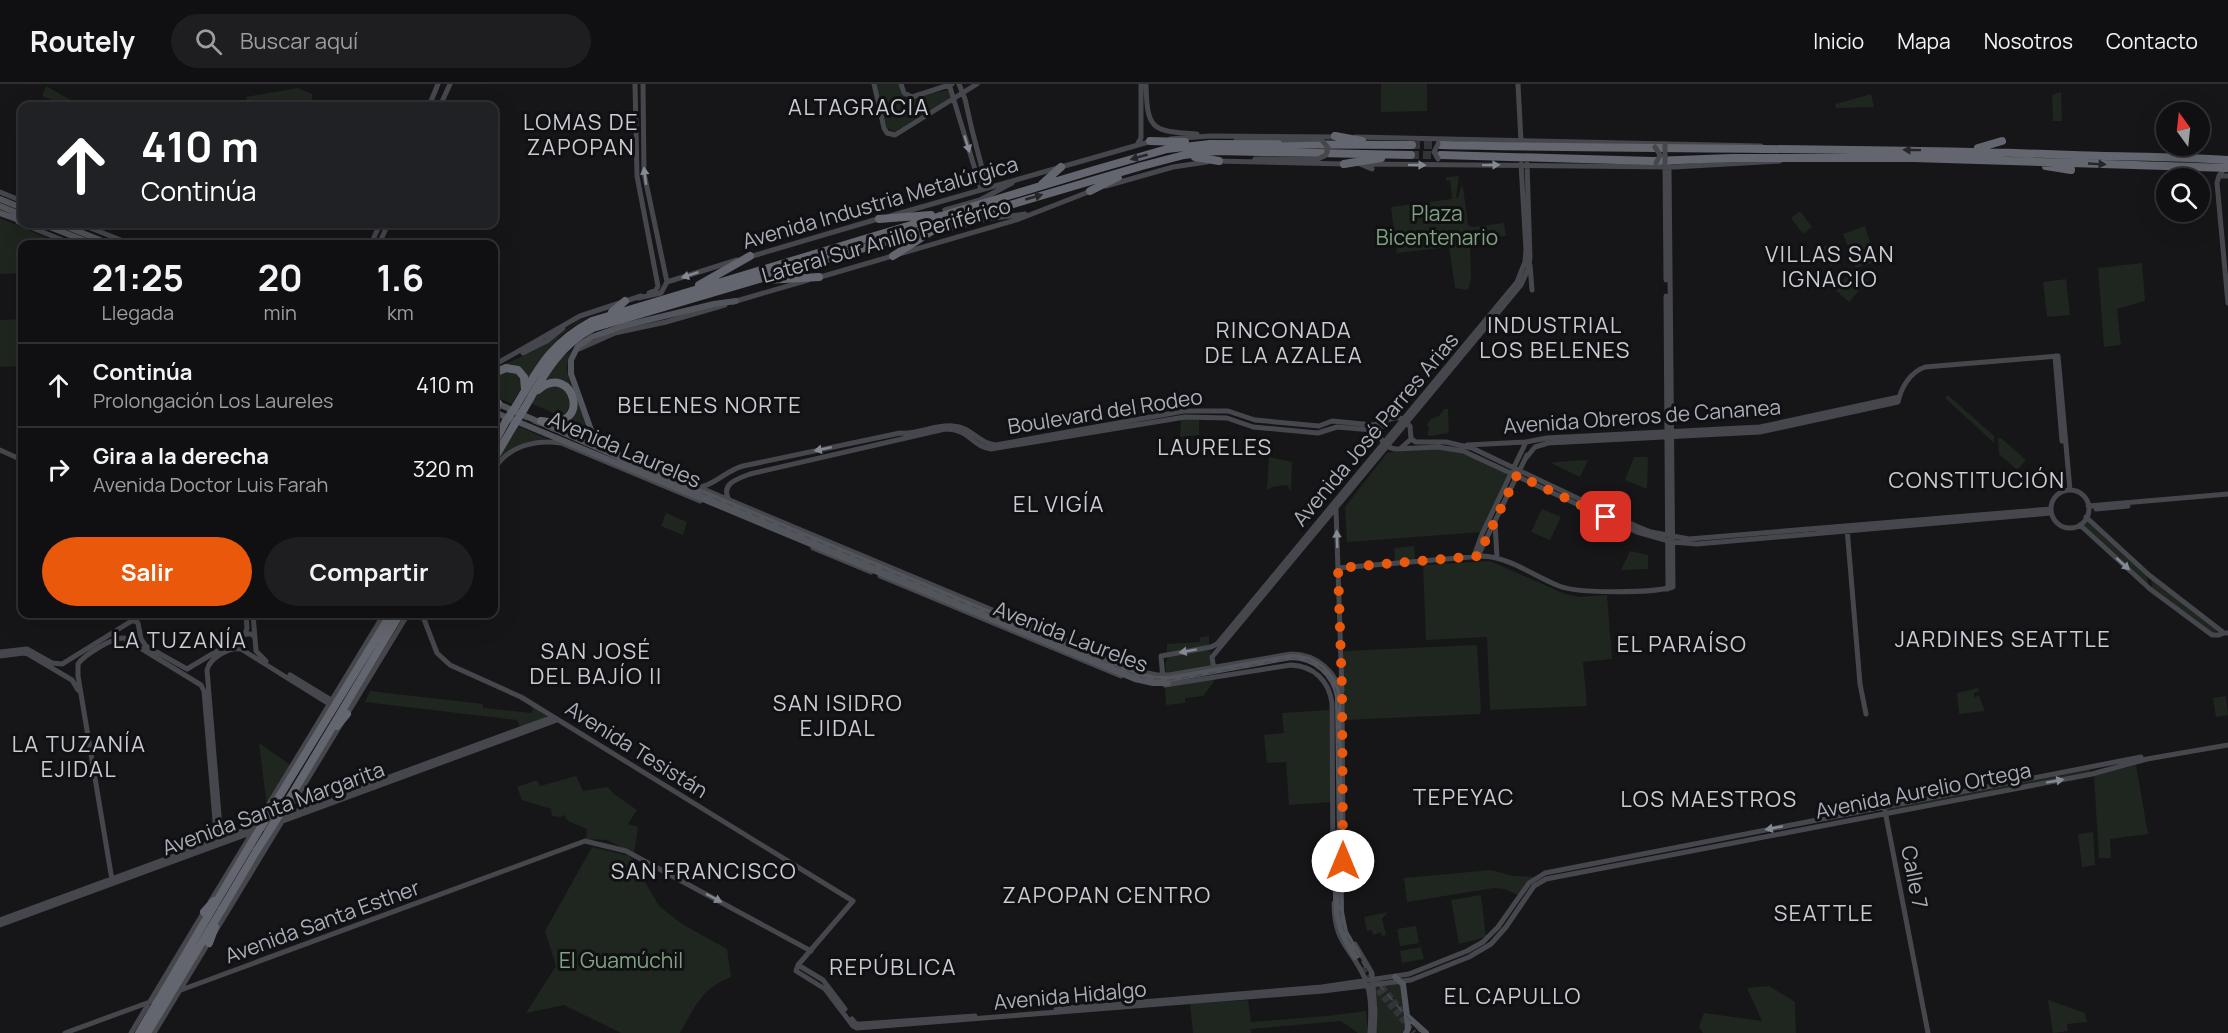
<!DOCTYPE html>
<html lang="es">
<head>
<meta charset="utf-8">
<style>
	:root { --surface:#101012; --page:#1e1e20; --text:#f1f3f6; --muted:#9c9d9f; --line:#303032; --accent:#ea580c }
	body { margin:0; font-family:Manrope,sans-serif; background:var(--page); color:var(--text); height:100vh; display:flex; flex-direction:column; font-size:22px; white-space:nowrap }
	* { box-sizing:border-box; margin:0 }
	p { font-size:20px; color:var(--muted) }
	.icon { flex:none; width:33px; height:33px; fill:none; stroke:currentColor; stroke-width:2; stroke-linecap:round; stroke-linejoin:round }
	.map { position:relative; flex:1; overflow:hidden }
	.sheet { position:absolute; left:18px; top:156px; width:480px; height:378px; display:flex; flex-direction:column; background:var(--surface); border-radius:12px; box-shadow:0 6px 24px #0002,0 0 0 2px var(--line) }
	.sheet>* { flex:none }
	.banner { position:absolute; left:18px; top:18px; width:480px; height:126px; border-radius:12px; box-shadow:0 6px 24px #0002,0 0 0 2px var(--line); background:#202124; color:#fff; overflow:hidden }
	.needle { width:39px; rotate:345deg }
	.tools { position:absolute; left:2156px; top:18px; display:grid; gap:12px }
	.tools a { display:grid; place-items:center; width:54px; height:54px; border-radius:50%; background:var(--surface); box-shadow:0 6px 24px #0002,0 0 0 2px var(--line); font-size:30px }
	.pin { position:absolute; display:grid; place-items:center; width:51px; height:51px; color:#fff; margin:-26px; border-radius:12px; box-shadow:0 3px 9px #0006 }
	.me { position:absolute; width:66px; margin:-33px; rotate:0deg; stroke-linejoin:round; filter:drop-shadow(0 0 4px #0008) }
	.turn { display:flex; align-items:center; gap:21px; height:126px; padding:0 24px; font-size:27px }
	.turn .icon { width:78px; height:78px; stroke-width:2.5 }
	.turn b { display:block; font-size:42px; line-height:51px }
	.eta { display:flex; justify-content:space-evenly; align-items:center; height:102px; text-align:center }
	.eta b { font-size:36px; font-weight:700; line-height:42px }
	.cta { display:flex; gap:12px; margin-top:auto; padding:12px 24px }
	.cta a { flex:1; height:69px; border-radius:36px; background:var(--accent); color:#fff; font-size:24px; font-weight:700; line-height:69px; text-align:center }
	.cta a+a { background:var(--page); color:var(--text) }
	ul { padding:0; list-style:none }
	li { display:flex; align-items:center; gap:18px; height:84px; padding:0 24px; border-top:2px solid var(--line) }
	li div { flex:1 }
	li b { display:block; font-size:22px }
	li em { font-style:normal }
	header { display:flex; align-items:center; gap:36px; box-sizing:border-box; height:84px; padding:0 30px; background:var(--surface); border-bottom:2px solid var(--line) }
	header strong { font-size:28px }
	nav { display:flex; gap:33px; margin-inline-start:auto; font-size:21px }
	.search { width:420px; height:54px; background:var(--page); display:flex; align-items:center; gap:15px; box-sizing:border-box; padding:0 21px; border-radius:33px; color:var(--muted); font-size:22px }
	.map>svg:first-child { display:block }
	.green { fill:#1e261f }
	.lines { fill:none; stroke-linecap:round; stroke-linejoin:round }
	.secondary-tunnel { stroke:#333438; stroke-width:5; stroke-dasharray:5 2.5; stroke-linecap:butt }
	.primary-tunnel { stroke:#333438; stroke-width:6; stroke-dasharray:6 3; stroke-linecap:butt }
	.highway-tunnel { stroke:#333438; stroke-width:8; stroke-dasharray:8 4; stroke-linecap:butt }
	.secondary { stroke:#45474d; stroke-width:5 }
	.primary { stroke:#53555c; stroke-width:6 }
	.highway { stroke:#63666e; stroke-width:8 }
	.rail { stroke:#4a4c52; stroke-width:1.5; stroke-dasharray:8 6; stroke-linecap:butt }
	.secondary-bridge { stroke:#45474d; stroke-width:5 }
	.highway-bridge { stroke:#63666e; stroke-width:8 }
	.oneway { fill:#858993 }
	.oneway2 { fill:#26262a }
	.route { stroke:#ea580c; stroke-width:10; stroke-dasharray:0 18 }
	.labels { text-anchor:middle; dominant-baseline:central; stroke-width:6; stroke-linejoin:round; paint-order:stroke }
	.street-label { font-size:21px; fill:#a8adb8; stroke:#111113 }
	.park-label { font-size:21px; fill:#7fa381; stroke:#111113 }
	.neighbourhood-label { font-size:22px; letter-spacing:1.5px; fill:#c9ccd4; stroke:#111113 }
</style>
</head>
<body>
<header>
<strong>Routely</strong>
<div class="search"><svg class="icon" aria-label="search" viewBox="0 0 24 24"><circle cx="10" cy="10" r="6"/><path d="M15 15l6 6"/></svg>Buscar aquí</div>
<nav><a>Inicio</a><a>Mapa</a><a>Nosotros</a><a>Contacto</a></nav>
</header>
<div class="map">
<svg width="2228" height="949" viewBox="0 0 2228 949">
	<rect width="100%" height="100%" fill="#161618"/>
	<path class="green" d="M876,0H899L901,9L908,15L948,6L952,13L896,48L887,44Z
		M1381,0H1427V27L1381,28Z
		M46,2L76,19L79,22H67L42,12Z
		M298,4L312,10V22H249L246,13Z
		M2061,8L2062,37H2053L2052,11Z
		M1871,10L1874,23L1836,24L1835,22L1836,20Z
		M1459,92L1456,114H1458L1461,103H1463L1468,141L1472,143L1504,139L1506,152L1470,157L1471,195L1468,206L1455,204L1449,163L1397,169L1391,123L1452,115L1450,96L1446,97V93Z
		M1800,127L1812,143L1803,150L1791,134Z
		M0,134L59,159V160H22V189L0,190Z
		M1865,142L1876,178L1856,184L1843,150Z
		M1832,159L1840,177L1831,182L1816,166Z
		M2142,179L2145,217L2117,225L2121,261L2104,263L2098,184Z
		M1857,185L1868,196L1849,218L1833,204Z
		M2066,195L2070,231L2047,233L2043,198Z
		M614,224C604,229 593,231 583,236C557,250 543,272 528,296L517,283L503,281L544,262L578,237Z
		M22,235V282L0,283V236Z
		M572,266C555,293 588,324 588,351L560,339L575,321L561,297H542L557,276Z
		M507,285L520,291L522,299L520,306L512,320L494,312V291Z
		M559,301L570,312C570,324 568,329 557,335L558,331L530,319L542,304Z
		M1948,311L1994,352V359L1945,314Z
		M1444,325H1448L1449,349L1429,352L1427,349L1429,345L1427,340L1431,335L1439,332Z
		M1181,335H1199V351L1180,353Z
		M517,342L548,355C528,355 504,364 494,382Z
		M1998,354H2001L2026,376L2017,386L1999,370Z
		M1444,365L1458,368L1510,389L1482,448L1347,458L1345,423L1387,369L1408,366Z
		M1269,373L1292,378L1291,407L1287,401L1272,403L1267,406Z
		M1634,373H1648L1647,405L1625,396Z
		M1588,376L1580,393L1551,379L1556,378Z
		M1542,425L1561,433L1550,456L1531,448Z
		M666,429L687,438L683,451L661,442Z
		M2088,438L2147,491L2148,501L2084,442Z
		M1414,462L1415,476L1395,478L1394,464Z
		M1630,467L1648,471V485L1621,486Z
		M1490,477L1563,509L1578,513L1607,511L1612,575L1583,578L1587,622L1490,626L1487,553L1426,556L1423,481Z
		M2151,495L2218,547L2213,549L2152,504Z
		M1209,552V562L1167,568V560L1200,558V553Z
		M1477,561L1481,625L1480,630L1344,636V567Z
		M1207,566L1211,568V582L1166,590C1165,582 1164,576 1171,571Z
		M1213,595L1214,598L1203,612L1185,614V619L1166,621L1165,603Z
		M1978,604L1979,607L1974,609V613L1979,612L1985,627L1959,630L1957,609Z
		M370,607L483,620V624L532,629L533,623L546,632L543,637L521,645L517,636L365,618Z
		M2226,612L2228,631L2216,633L2213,614Z
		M1329,626L1331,718L1289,721L1286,678L1267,679L1264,651L1284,649L1282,629Z
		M259,659L292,682L267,723Z
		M2136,681L2148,750L2110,755L2111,774H2099L2094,692Z
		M2090,685L2091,690L1886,729V723Z
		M576,692L583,707L608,703L614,710L637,726L628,740L638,743L634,770L607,756L586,755L587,745L568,737L564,731L561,733L552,732L551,725L522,716L517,703L537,696L540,702Z
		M2093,748L2095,781L2082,783L2078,750Z
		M592,763L630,772L659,822L682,840L727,865L731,893C701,905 695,923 680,949H621L564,921L526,929L556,882L545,847Z
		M1491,786L1513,792L1535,793L1518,811L1505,805L1494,804L1407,818L1404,794Z
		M1481,811L1486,853L1459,860L1451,816Z
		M1388,828L1382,835L1386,851L1382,852L1381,848L1373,851L1372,846L1367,847L1364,833Z
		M1416,842L1419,859L1400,862L1397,845Z
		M1421,863L1424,875L1402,879L1400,867Z
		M1401,899L1406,943L1403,949H1375L1373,902Z
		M1769,902L1795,918L1796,949H1703L1699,943L1704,929L1762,937L1747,904Z
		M1248,916L1251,938L1327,932L1366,927L1368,949H1358L1341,937L1251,945V949H1193L1190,920Z
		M2048,916L2085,929L2087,938L2067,940L2068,947L2053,949Z"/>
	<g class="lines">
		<path class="secondary-tunnel" d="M937,145L934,139L935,133L945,126"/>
		<path class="primary-tunnel" d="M1362,884L1381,910L1414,949
			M1376,896L1408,934"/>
		<path class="highway-tunnel" d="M1412,61H1441
			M1411,71H1441"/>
		<path class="secondary" d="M635,0L637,92L658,202L656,206L649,209
			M643,0L644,89L667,198
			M874,0L884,44L887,49L895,51L977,0
			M901,0L904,9L912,13L952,0
			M949,0L981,105
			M959,0L965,15L972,46L987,103
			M1146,0C1147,47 1152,47 1197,50
			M1518,0L1521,57
			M429,22L438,0
			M440,22L450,0
			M1356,53L1761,62
			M1236,54L1283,56
			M1170,55L1210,52L1338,53
			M1138,59L1141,54V0
			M1255,75H1284
			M1216,77L1345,80
			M1360,80L1372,85
			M1363,80L1674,83L1780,77
			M1665,81L1666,196
			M2226,82L2219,92L2217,99L2228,219
			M2219,92H2228
			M1106,102L1173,83L1207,78
			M0,108L22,117
			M945,126L980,116L1012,99
			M890,132L1152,57
			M18,138L72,160
			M80,140L131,160
			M942,147L986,135L1025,130
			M371,160L380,140
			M379,160L388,140
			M749,173L881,134
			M1530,181L1532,206
			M817,194L1019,135L1091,107
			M1666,212L1668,505
			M638,214L661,209L667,198L737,176
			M733,218L808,196
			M579,265L615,249L666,238L725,221
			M523,269L547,257L563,244
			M2055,272L2062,357
			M494,281L580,232L641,212
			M1411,355L1416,358H1446L1472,364L1636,442L1651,448L1689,455L2051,425
			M1467,361L1526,358L1547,354L1760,343L1899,313
			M1401,364L1411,355L1410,342L1400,334C1377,331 1372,361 1395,365L1438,363L1463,367L1637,448L1672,458L1697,460L2051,429
			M0,366L22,376
			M610,366L1138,587L1157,591H1169L1291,570C1317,570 1337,588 1342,613L1343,763
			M1526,374L1535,363L1548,359L1760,348L1898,318C1901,304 1910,288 1925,283L2058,272L2070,406
			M494,386C507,362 536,355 561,359L700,417
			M701,403C716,400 727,386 743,382L900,349C918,351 935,340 953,342C972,343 977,359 996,361L1184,327H1228L1255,336L1319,342L1332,337L1373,341L1383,339
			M2051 425a19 19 0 1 1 38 0a19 19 0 1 1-38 0Z
			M729,416C720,400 737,395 750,390L945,345C970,345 971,362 991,365L1185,333L1227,334L1253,343L1318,349L1337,343L1373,346L1379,350
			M2088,422L2228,410
			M1336,425L1342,607
			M2096,425L2128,422
			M2086,433L2149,491L2224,549H2228
			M1495,439L1497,474
			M2080,441L2150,505L2212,551H2219L2224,549
			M1847,444L1860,600L1866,630
			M813,464L871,488
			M1474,472L1482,450L1526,358
			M1478,472L1527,371
			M1338,484L1482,472C1509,473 1534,492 1559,502C1579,510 1652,509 1673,503L1669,81
			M880,492L1121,592
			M253,530L256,567L266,577
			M422,530L437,569L450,581L521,613L853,817L798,881L796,887L825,905L853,942L857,944L1323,907L1411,896L1469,873L1491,860L1506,843L1534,802L1546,795L2092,690L2147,675L2228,661
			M245,550L247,544L246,530
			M0,568L27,565L52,579L62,580L133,536L138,539L141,555L146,562L187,585L246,550H251L255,553
			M0,572L24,569L28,570L72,596L78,606
			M1214,586L1212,573L1521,201L1528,185L1530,174L1527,80
			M290,591L331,616
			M1163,595L1161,572L1211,563L1217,560L1517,198L1525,178L1526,166L1521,80
			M201,601L204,607L217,760
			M1165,601L1291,581C1314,582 1329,597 1332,619L1333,788
			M346,632L408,530
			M1885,727L1928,949
			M256,741L384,530
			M221,756L207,586C210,574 228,563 241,565L329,620
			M112,796L78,592V580C84,571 113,553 124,554L201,601
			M210,818L252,749
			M1334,819C1334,861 1352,863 1366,897C1372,913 1371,932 1370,949
			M0,836L553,633
			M0,841L557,636
			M215,848L341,640
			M1355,860L1372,889L1375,928L1374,949
			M798,881L823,896L845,925
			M170,910L585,757L626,767L811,867
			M1056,925L1322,903L1409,890L1467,867L1483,858L1498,843L1529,799L1545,789L2141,673
			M852,935L856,940H861L975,932
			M65,949L158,915
			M131,949L205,826
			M154,949L209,858"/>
		<path class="primary" d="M0,115L22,124
			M0,122L22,131
			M0,129L22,137
			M42,140L93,160
			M60,140L110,160
			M494,318L634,380L1137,591L1156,595H1170L1291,573C1315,573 1334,590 1338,613L1341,828L1345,848L1358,871
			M494,328L1135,595L1153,599H1168
			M602,363L591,346L571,290V276L578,262L592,253L623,242L714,220L736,217
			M1336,785C1336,825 1333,838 1355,873
			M1395,893L1403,900L1407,932L1426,949
			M1406,949L1408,945L1407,932"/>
		<path class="highway" d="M1335,52L1362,57
			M1150,57L1185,58
			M1441,61C1652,66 1863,63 2073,71C2125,73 2177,72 2228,76
			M1978,64L2002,57
			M1441,71L1653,77L1731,74H1913L2228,84
			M1195,73L1219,77
			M1344,80L1381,74
			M2046,82L2071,86
			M1042,100L1061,83
			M1090,107L1118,93
			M879,135L931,131
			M893,172L935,145
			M766,196L819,193
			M699,201L750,172
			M612,228L625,217
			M494,289L506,284L518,286L524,293L525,306
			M538,306C573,276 595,348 541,337
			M494,316L498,319
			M516,322C539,283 551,259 592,237L1094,86L1167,65L1210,60L1412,61
			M524,325C542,294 559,261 593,244L1142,82L1184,71L1217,67L1411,71
			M494,359L506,337
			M494,375L514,341
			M337,642L347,630
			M279,713L391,530
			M283,725L400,530
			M214,822L249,763
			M222,825L257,766
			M204,828L214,817
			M209,859L215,843
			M147,949L158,931"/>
		<path class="rail" d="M494,322L1143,594L1171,596L1293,574L1308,576L1323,585L1334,600L1338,615L1339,789L1340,830L1344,847L1368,888L1421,949"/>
		<path class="secondary-bridge" d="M1283,56L1321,55L1328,64L1326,71L1318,75H1284
			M1438,60L1434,68L1438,75
			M1665,60V81
			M1655,63L1660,71L1656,79"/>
		<path class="highway-bridge" d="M506,337L516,322
			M514,341L524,325
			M249,763L279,713
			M257,766L283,725
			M158,931L222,825
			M139,949L214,822"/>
	</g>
	<defs><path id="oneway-solid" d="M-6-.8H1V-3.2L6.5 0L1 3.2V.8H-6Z" transform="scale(1.5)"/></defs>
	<g class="oneway">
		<use href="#oneway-solid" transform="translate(967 60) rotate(73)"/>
		<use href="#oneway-solid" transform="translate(1417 81) rotate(1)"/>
		<use href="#oneway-solid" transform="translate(1491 81) rotate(-1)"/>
		<use href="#oneway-solid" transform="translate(645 92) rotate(-97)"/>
		<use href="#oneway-solid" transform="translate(690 191) rotate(162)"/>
		<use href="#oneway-solid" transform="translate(823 365) rotate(168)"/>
		<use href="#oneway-solid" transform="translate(1337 455) rotate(-92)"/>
		<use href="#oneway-solid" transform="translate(2123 480) rotate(42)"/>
		<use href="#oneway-solid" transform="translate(1188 567) rotate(170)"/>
		<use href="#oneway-solid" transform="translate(2055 697) rotate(-10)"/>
		<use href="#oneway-solid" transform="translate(1774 744) rotate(169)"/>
		<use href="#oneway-solid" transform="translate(714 814) rotate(28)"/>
	</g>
	<g class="oneway2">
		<use href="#oneway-solid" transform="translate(1912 66) rotate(-179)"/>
		<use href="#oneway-solid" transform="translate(1139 73) rotate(164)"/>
		<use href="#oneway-solid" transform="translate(2097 80) rotate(3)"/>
		<use href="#oneway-solid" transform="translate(1034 113) rotate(-16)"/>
	</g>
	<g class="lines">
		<path class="route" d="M1343,777L1342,606L1338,484L1478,472L1517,391L1606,433"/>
	</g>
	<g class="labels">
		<g class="street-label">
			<text transform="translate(880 118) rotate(-16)">Avenida Industria Metalúrgica</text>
			<text transform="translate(886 156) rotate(-16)">Lateral Sur Anillo Periférico</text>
			<text transform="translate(1105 327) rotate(-9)">Boulevard del Rodeo</text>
			<text transform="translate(1642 332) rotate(-4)">Avenida Obreros de Cananea</text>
			<text transform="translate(1375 345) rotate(-50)">Avenida José Parres Arias</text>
			<text transform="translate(625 365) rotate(23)">Avenida Laureles</text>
			<text transform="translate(1071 552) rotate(21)">Avenida Laureles</text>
			<text transform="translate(637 665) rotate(32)">Avenida Tesistán</text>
			<text transform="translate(1923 706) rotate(-11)">Avenida Aurelio Ortega</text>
			<text transform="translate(273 724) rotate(-20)">Avenida Santa Margarita</text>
			<text transform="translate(1915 793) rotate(79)">Calle 7</text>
			<text transform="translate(322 837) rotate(-20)">Avenida Santa Esther</text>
			<text transform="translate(1070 911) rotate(-5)">Avenida Hidalgo</text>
		</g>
		<g class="park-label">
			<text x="1437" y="129">Plaza<tspan x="1437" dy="24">Bicentenario</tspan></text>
			<text x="621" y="876">El Guamúchil</text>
		</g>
		<g class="neighbourhood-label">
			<text x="859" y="23">ALTAGRACIA</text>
			<text x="581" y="38">LOMAS DE<tspan x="581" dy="25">ZAPOPAN</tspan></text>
			<text x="1830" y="170">VILLAS SAN<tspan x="1830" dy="25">IGNACIO</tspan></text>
			<text x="1555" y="241">INDUSTRIAL<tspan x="1555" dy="25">LOS BELENES</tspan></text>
			<text x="1284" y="246">RINCONADA<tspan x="1284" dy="25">DE LA AZALEA</tspan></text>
			<text x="710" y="321">BELENES NORTE</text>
			<text x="1215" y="363">LAURELES</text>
			<text x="1977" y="396">CONSTITUCIÓN</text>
			<text x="1059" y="420">EL VIGÍA</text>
			<text x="2003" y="555">JARDINES SEATTLE</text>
			<text x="180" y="556">LA TUZANÍA</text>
			<text x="1682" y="560">EL PARAÍSO</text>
			<text x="596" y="567">SAN JOSÉ<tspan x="596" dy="25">DEL BAJÍO II</tspan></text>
			<text x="838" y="619">SAN ISIDRO<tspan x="838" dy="25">EJIDAL</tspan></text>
			<text x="79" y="660">LA TUZANÍA<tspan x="79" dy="25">EJIDAL</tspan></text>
			<text x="1464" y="713">TEPEYAC</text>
			<text x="1709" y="715">LOS MAESTROS</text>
			<text x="704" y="787">SAN FRANCISCO</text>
			<text x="1107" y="811">ZAPOPAN CENTRO</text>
			<text x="1824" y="829">SEATTLE</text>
			<text x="893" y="883">REPÚBLICA</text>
			<text x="1513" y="912">EL CAPULLO</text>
		</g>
	</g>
</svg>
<div class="tools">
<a><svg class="needle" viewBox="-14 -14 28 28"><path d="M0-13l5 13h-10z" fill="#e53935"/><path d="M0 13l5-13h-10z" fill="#9c9d9f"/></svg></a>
<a><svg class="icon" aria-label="search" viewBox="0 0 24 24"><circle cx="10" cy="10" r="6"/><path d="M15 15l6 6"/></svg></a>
</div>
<div class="pin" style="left:1606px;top:433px;background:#d93025"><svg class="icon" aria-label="arrive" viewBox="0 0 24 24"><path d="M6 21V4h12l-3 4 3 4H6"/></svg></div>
<svg class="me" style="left:1343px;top:777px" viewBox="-20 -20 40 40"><circle r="19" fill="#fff"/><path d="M0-13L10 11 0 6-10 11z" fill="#ea580c"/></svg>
<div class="banner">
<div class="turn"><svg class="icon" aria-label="ahead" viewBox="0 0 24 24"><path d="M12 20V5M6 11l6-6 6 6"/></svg><div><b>410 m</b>Continúa</div></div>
</div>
<section class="sheet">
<div class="eta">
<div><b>21:25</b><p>Llegada</p></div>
<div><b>20</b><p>min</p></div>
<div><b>1.6</b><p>km</p></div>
</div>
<ul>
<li><svg class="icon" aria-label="ahead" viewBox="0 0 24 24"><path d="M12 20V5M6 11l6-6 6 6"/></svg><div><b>Continúa</b><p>Prolongación Los Laureles</p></div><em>410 m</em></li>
<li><svg class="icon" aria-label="right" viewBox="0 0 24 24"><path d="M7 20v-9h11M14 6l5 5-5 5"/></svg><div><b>Gira a la derecha</b><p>Avenida Doctor Luis Farah</p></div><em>320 m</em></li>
</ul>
<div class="cta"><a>Salir</a><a>Compartir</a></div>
</section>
</div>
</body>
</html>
